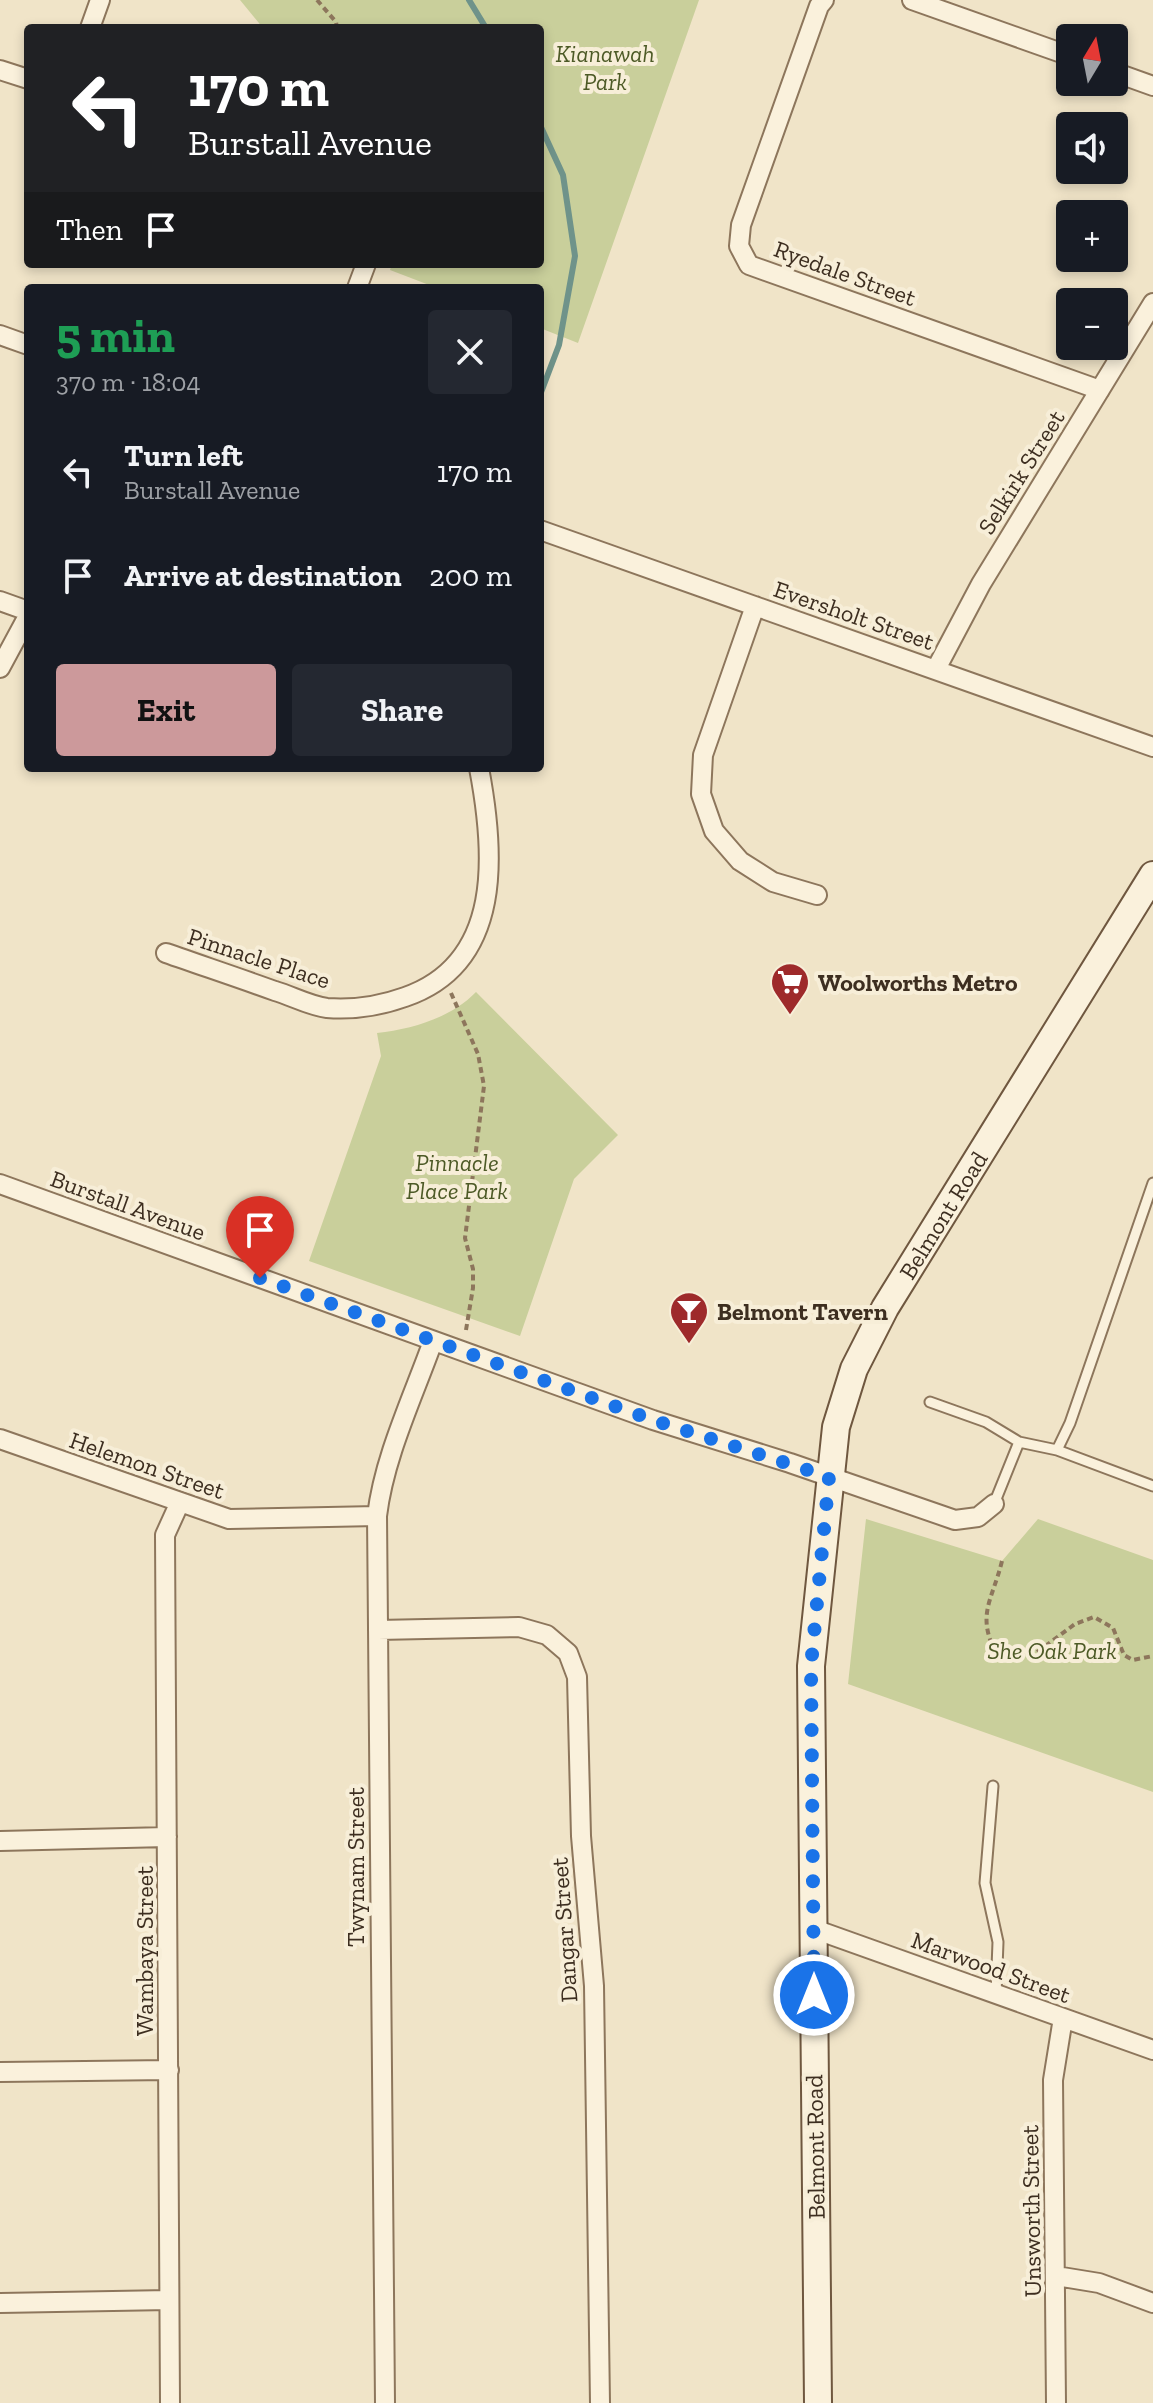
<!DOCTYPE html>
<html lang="en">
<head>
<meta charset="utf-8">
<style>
	:root { --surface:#171b24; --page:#242831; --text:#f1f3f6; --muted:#9ea1a6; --accent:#cc999b }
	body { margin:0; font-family:"Zilla Slab",serif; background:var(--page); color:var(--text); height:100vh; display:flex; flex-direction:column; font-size:30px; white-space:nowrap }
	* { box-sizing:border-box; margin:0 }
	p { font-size:26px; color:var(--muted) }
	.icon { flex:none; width:44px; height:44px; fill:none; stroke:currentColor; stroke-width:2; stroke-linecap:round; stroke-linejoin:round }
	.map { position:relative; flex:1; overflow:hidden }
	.details { position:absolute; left:24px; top:284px; width:520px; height:488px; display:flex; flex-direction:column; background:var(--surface); border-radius:8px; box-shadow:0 4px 12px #0003 }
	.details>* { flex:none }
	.top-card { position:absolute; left:24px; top:24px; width:520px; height:244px; border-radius:8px; box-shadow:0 4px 12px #0003; background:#202124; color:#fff; overflow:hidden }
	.needle { width:52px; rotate:10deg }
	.tools { position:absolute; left:1056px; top:24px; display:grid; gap:16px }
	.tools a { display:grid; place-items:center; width:72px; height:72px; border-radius:8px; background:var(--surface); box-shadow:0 4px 12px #0003; font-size:40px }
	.pin { position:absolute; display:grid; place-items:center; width:68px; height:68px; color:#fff; margin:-82px -34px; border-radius:50% 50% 50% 0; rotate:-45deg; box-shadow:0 0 8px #0007 }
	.pin .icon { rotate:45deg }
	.me { position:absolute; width:88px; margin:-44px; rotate:0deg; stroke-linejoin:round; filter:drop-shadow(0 0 6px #0008) }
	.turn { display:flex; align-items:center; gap:28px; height:168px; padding:0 32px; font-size:36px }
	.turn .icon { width:104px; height:104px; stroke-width:2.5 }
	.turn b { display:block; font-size:56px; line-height:68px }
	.then { display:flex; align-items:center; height:76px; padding:0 32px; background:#0003; gap:16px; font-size:30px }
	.round { display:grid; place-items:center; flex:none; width:84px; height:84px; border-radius:8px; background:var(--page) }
	.overview { display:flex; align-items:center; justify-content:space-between; height:136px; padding:0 32px }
	h1 { font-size:48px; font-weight:700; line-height:60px; color:#1e9e55 }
	.cta { display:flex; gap:16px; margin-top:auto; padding:16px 32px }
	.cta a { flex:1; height:92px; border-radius:8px; background:var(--accent); color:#111; font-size:32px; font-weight:700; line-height:92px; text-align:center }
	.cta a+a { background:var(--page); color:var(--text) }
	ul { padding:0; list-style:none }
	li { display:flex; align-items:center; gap:24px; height:104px; padding:0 32px }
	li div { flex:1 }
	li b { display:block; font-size:30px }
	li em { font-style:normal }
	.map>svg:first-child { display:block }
	.green { fill:#c9cf9b }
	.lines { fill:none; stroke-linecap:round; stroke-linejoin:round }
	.stream { stroke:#6f938a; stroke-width:6 }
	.service-casing { stroke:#8d765c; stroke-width:13 }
	.minor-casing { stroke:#8d765c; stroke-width:22 }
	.secondary-casing { stroke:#6f573f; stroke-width:30 }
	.path { stroke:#8d765c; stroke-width:4; stroke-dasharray:6 4; stroke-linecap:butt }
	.service { stroke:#faf1dc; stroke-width:9 }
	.minor { stroke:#faf1dc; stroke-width:18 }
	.secondary { stroke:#faf1dc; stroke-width:26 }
	.route { stroke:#1a73e8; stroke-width:14; stroke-dasharray:0 25.2 }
	.labels { text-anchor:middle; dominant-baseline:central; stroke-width:8; stroke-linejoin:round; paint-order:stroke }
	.park-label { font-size:24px; font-style:italic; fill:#4d5a26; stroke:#f7eed8 }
	.street-label { font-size:24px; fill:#3d2e20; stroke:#f7eed8 }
	.poi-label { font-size:24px; font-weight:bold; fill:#3d2e20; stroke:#f7eed8; text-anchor:start }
</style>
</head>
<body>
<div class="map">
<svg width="1153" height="2403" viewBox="0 0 1153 2403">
	<rect width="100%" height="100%" fill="#f0e4c8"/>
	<path class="green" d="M240,0H699L578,343L540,328V288H437L390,270L392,264H540V28H263Z
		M476,992L618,1135L574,1179L520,1336L309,1261L381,1056L377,1033C412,1029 451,1018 476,992Z
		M866,1519L1002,1561L1038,1519L1153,1560V1792L848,1684Z"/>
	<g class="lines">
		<path class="stream" d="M469,0L486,28
			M540,125L563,175L575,256L559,345L540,395"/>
		<defs>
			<path id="service" d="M930,1402L986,1422L1019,1442L1057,1450L1153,1486
				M1057,1450L1070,1423L1153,1183
				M994,1504L1019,1442
				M993,1786L985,1883L998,1942L996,1994"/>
			<path id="minor" d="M824,0L819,6L741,225L739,246L749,265L1100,390
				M912,0L1070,56
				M90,28L100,0
				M0,70L28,79
				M1114,72L1153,86
				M357,288L366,264
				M0,335L28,345
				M540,530L1153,747
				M0,601L28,611
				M755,606L703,755L701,794L714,831L740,861L773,882L817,895
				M0,668L28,616
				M936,669L981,584L1153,303
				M166,953C203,966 239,978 275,991C292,996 310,1006 327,1008C354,1010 380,1006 405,997C504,963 495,852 479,768
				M0,1184L653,1420L790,1463L955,1520L978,1517L994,1504
				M0,1439L229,1519L377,1516
				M378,1630L519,1627L547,1635L568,1653L577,1677L581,1836L594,1986L600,2403
				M0,1841L167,1837
				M814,1929L1153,2050
				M0,2072L169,2070
				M1056,2276L1099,2283L1153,2303
				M0,2303L169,2300
				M170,2403L165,1535L180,1502
				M385,2403L377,1516C384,1457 413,1397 433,1341
				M1056,2403L1053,2080L1063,2018"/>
			<g id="secondary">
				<path id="s1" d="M818,2403L811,1666L836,1427L854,1369L885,1308L1153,875"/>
			</g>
		</defs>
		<use href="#service" class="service-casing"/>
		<use href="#minor" class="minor-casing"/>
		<use href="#secondary" class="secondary-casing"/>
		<path class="path" d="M317,0L336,22L337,28
			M451,993L478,1054L484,1086L465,1238L473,1269V1288L466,1330
			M1002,1561C992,1602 975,1615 998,1657L1036,1653L1075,1624L1094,1617L1113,1628L1124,1655L1133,1660L1153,1656"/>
		<use href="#service" class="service"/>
		<use href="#minor" class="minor"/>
		<use href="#secondary" class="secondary"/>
	</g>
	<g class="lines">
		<path class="route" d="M260,1278L653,1420L829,1477L811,1666L814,1995"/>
	</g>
	<defs>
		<symbol id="supermarket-pin" viewBox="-11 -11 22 30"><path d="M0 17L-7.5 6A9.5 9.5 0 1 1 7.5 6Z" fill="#9e2a2b" stroke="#f7eed8"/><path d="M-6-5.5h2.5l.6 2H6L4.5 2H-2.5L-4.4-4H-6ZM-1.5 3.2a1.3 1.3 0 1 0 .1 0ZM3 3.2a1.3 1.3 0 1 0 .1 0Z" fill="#fff"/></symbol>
		<symbol id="bar-pin" viewBox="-11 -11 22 30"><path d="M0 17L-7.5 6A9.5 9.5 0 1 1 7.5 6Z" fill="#9e2a2b" stroke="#f7eed8"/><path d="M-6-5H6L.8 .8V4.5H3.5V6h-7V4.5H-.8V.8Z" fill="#fff"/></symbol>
	</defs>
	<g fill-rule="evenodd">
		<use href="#supermarket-pin" x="768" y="960" width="44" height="60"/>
		<use href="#bar-pin" x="667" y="1289" width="44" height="60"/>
	</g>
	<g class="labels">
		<g class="park-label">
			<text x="605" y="53">Kianawah<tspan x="605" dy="28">Park</tspan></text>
			<text x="457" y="1162">Pinnacle<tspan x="457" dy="28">Place Park</tspan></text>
			<text x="1052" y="1650">She Oak Park</text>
		</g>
		<g class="street-label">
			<text transform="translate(845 273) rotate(20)">Ryedale Street</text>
			<text transform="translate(1021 472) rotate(-58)">Selkirk Street</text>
			<text transform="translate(854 615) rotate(19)">Eversholt Street</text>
			<text transform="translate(259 958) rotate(18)">Pinnacle Place</text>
			<text transform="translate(128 1205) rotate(20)">Burstall Avenue</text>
			<text stroke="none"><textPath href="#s1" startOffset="1216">Belmont Road</textPath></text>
			<text transform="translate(147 1465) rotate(19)">Helemon Street</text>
			<text transform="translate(355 1867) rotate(-90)">Twynam Street</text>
			<text transform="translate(564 1930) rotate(-94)">Dangar Street</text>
			<text transform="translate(144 1951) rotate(-90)">Wambaya Street</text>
			<text transform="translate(991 1967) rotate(20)">Marwood Street</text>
			<text transform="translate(815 2147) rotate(-91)">Belmont Road</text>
			<text transform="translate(1031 2211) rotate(-91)">Unsworth Street</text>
		</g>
		<g class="poi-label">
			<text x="818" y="982">Woolworths Metro</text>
			<text x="717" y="1311">Belmont Tavern</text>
		</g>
	</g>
</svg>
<div class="tools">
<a><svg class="needle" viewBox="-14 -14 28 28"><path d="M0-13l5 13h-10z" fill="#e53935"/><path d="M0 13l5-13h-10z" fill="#9ea1a6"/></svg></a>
<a><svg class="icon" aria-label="sound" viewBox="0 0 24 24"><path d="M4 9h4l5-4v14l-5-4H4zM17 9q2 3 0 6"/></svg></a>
<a>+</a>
<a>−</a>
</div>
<div class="pin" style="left:260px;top:1278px;background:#d93025"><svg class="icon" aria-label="arrive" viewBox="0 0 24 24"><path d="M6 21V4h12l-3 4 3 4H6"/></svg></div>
<svg class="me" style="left:814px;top:1995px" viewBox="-20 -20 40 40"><circle r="17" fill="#1a73e8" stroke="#fff" stroke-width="3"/><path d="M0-11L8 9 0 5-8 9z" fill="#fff"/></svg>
<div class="top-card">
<div class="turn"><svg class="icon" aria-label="left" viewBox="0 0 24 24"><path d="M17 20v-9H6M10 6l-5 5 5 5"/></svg><div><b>170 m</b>Burstall Avenue</div></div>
<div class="then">Then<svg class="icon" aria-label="arrive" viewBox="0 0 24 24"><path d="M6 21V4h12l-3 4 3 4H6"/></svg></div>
</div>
<section class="details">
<div class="overview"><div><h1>5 min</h1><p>370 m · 18:04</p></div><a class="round"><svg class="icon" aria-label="close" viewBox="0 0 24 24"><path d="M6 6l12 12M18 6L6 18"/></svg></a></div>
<ul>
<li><svg class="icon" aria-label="left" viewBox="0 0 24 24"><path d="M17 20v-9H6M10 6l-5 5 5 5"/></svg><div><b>Turn left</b><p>Burstall Avenue</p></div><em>170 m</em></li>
<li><svg class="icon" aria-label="arrive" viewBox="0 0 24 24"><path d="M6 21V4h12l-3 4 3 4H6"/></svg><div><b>Arrive at destination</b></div><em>200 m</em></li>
</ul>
<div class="cta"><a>Exit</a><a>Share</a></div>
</section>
</div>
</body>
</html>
